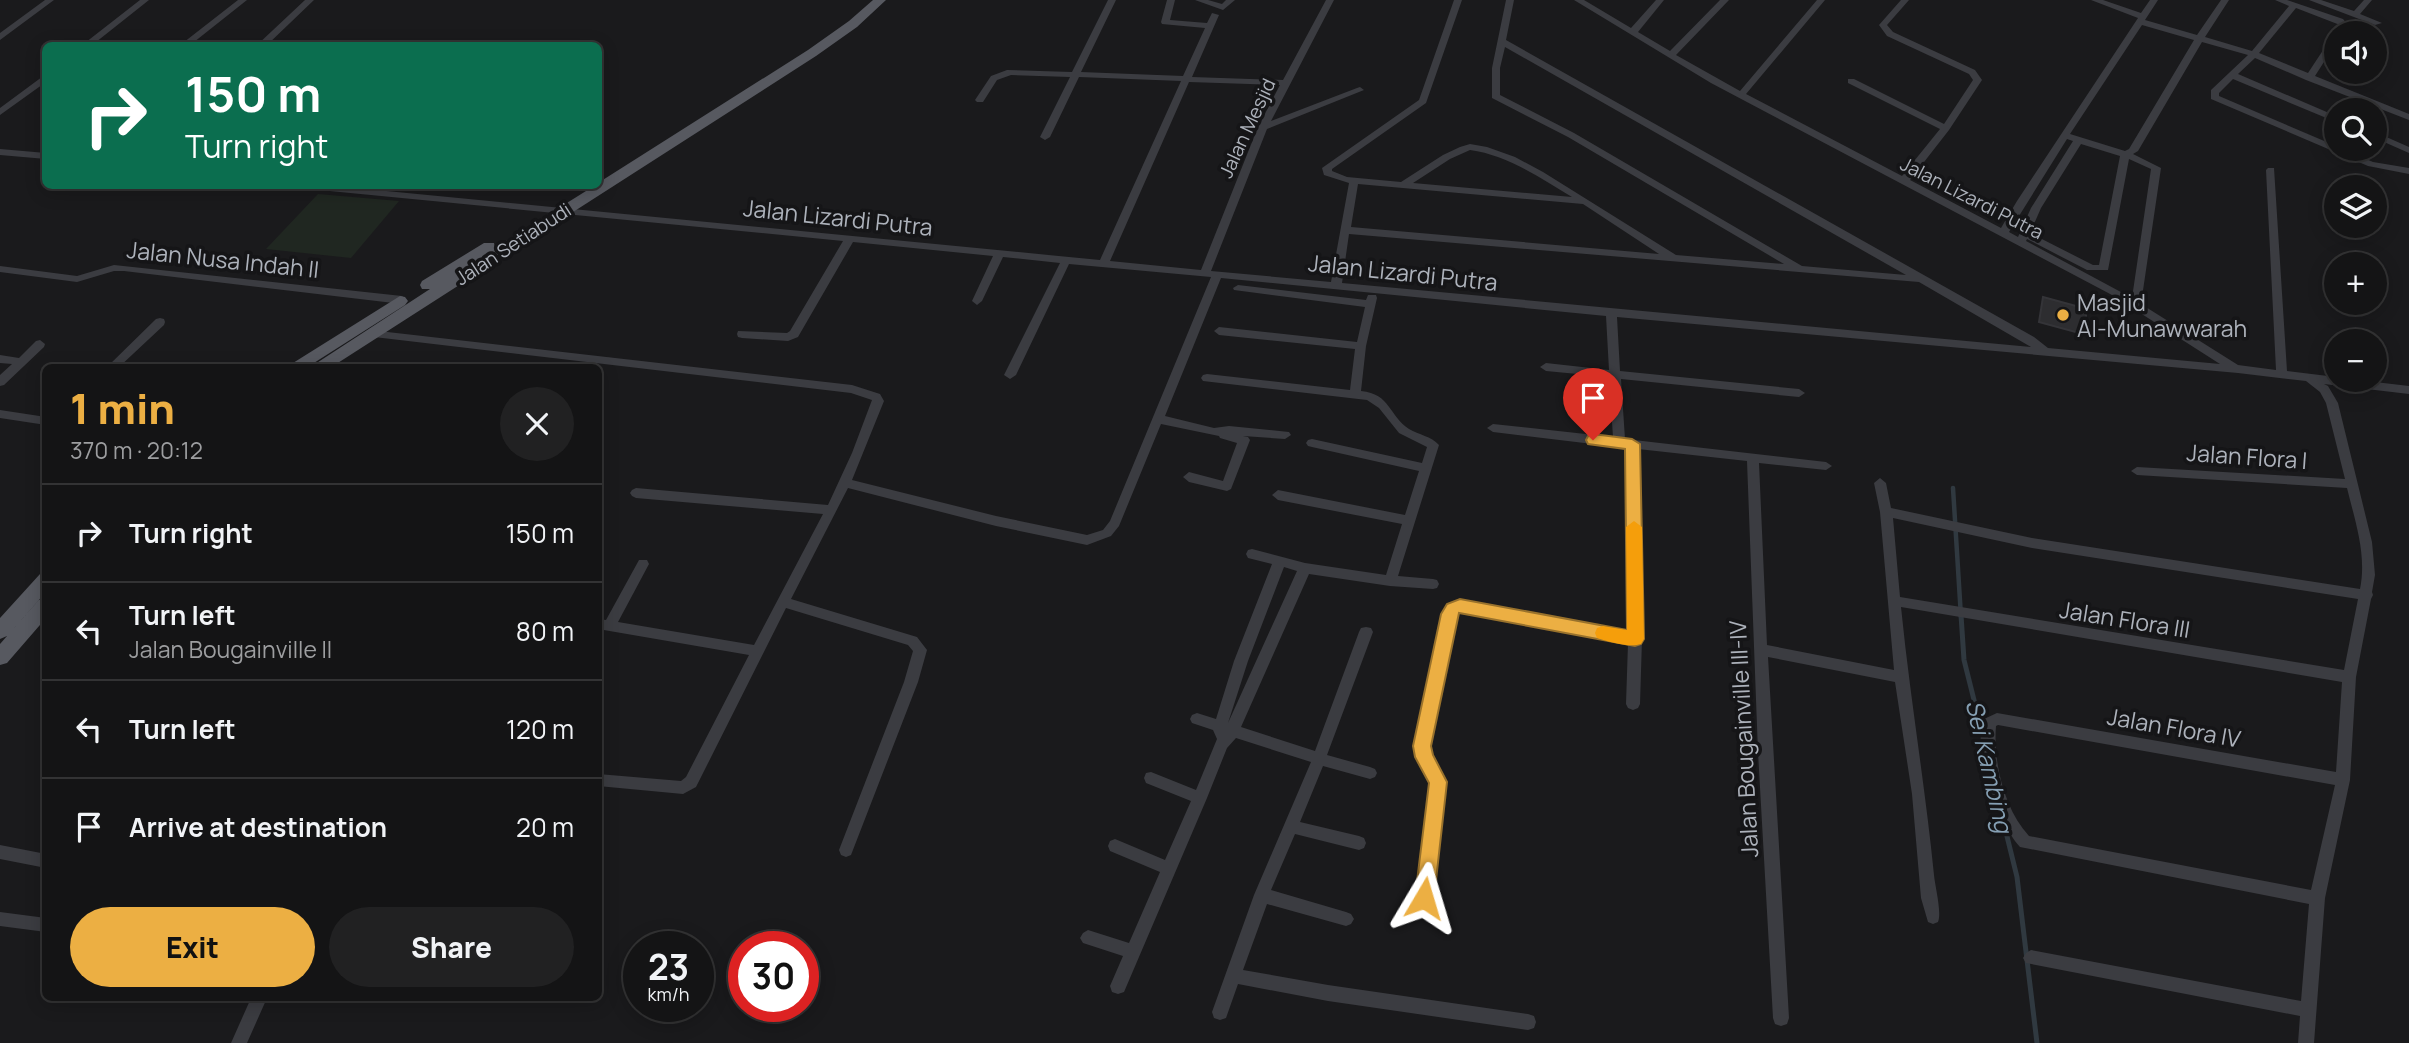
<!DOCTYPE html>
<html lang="en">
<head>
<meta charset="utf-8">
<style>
	:root { --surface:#141415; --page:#212122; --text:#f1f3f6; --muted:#9d9ea0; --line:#333334; --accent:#ecaf43 }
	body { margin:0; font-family:Manrope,sans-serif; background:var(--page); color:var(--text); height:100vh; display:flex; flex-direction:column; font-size:26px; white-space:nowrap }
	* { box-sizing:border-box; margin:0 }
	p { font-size:23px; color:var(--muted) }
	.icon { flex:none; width:38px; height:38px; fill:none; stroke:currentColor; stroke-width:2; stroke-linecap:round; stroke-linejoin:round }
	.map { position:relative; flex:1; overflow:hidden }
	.drawer { position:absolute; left:42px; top:364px; width:560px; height:637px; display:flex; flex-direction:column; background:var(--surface); border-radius:10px; box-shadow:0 4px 18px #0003,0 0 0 2px var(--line) }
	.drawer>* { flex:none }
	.top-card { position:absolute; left:42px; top:42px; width:560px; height:147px; border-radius:10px; box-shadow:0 4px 18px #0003,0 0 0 2px var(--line); background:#0b6e4f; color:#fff; overflow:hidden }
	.buttons { position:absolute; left:2324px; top:21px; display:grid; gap:14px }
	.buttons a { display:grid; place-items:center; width:63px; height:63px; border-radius:50%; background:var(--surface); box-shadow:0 4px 18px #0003,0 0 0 2px var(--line); font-size:35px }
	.speed { position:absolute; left:623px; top:931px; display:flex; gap:14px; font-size:35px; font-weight:700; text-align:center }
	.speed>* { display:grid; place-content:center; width:91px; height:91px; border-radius:50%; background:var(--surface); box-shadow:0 4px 18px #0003,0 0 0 2px var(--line); line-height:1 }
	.speed small { font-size:18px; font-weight:400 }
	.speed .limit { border:10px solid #d22; background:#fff; color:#111 }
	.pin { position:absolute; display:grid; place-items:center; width:60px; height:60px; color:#fff; margin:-72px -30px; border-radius:50% 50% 50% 0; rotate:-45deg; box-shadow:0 0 7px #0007 }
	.pin .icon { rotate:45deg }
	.me { position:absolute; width:77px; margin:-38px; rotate:7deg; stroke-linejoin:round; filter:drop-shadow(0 0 5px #0008) }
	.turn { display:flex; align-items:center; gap:24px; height:147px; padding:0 28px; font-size:32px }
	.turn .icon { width:91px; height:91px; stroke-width:2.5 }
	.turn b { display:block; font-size:49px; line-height:60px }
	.round { display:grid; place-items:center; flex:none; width:74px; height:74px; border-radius:37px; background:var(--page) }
	.headline { display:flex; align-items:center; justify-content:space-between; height:119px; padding:0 28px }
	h1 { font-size:42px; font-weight:800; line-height:52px; color:var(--accent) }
	.button { display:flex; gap:14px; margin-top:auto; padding:14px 28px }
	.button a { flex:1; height:80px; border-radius:42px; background:var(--accent); color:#111; font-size:28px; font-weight:800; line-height:80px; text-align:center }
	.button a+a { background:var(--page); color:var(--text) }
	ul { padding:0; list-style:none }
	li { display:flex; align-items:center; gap:21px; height:98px; padding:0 28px; border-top:2px solid var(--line) }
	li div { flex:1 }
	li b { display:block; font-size:26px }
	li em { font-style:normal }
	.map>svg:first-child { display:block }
	.green { fill:#202721 }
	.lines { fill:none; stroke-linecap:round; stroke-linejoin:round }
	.stream-far1 { stroke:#303940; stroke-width:4.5 }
	.stream { stroke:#303940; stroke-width:5 }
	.building { fill:#2d2d30; stroke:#343438; stroke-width:2 }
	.minor { fill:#3b3c41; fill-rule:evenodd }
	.primary { fill:#575960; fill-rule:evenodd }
	.route { fill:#ecaf43; stroke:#99722c; stroke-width:2 }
	.slow { fill:#f59e0b }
	.poi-dot { fill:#ecaf43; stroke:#151517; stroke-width:2.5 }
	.labels { text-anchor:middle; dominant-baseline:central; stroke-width:7; stroke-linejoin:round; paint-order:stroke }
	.far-street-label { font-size:19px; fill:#adb2bb; stroke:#151517 }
	.street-label { font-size:23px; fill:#adb2bb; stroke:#151517 }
	.poi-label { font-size:23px; fill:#adb2bb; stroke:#151517; text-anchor:start }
	.water-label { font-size:24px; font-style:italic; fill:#86a0b4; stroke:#151517 }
</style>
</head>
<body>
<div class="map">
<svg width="2409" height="1043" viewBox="0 0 2409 1043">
	<rect width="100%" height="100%" fill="#1a1a1c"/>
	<path class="green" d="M318,194L399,201L351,258L266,249Z"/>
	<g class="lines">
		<path class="stream-far1" d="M1953,488L1961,617"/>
		<path class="stream" d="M1961,615L1964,660L1983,736
			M2002,816L2017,877L2037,1043"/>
	</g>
	<path class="building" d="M2043,297L2087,309L2083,334L2039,322Z"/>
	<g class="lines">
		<path class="minor" d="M45,0H54L0,40V33Z
			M140,0H149L91,46H81Z
			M238,0H247L189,46H179Z
			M305,0H314L266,46H256Z
			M1108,0H1116L1081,72L1183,76L1205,28L1162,24L1161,22L1167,0H1175L1170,20L1207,23L1212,13L1219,15L1192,77L1283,80L1326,0H1334L1271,121L1357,88L1360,87L1364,90L1267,129L1211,271L1331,282L1349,183L1324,175L1322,168L1419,100L1454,0H1462L1426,103L1332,169V171L1347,177L1401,182L1443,155L1460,147L1470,144L1487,147L1515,157L1543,172L1676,255L1784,264L1568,137L1492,98V68L1506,0H1514L1506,40L2034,337L2048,348L2220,364L2112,295L1711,83L1574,0H1584L1631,28L1656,0H1664L1638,32L1670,51L1720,0H1729L1676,55L1740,91L1817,0H1825L1746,94L1902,176L1940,129L1848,83V79H1854L1944,124L1973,80L1969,74L1887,36L1879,25L1901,0H1909L1887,25L1893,32L1975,70L1982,80L1949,130L1910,180L2001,228L2017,201L2138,18L2091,0H2103L2141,13L2150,0H2158L2145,20L2197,35L2221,0H2229L2205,37L2252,51L2289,6L2275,0H2287L2343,19L2348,25L2343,33H2336V43L2315,76L2409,114V120L2306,80L2255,58L2238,74L2336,116V122L2233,79L2219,93V96L2336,146V149H2343L2373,162L2409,168V174L2368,166L2211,99V90L2248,55L2202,42L2138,151L2133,154L2161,168L2141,304L2238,365L2276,370L2266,170L2268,168H2274L2287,371L2336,377V380H2358L2409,386V394L2324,384L2328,386L2338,403L2372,542L2375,575L2372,592L2373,595L2371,599L2356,677L2350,780L2325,898L2314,1043H2298L2300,1016L2026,963L2023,958L2026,953L2031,950L2301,1001L2309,904L2020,847C1998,823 1971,750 1984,719L1997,713L2336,772L2342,682L1901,607C1910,697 1925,785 1934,875C1935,886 1942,913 1938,922L1933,924L1928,922L1921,898L1912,794L1895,682L1768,657L1789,1018L1787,1024L1781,1026L1775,1024L1773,1018L1758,752L1747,461L1638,449L1642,639L1640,704L1638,708L1633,710L1628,708L1626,704L1628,643L1459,612L1429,746L1431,756L1445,782L1432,898L1429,903L1424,905L1419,903L1416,898L1431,783L1417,757L1415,746L1448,604L1460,601L1628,632L1626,448L1493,432L1487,428L1493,424L1613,437L1609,377L1546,371L1540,367L1546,363L1609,370L1606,316L1221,278L1165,416L1214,428L1229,426L1289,432L1291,435L1285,439L1243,436L1248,437L1250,440L1231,489L1227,491L1189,482L1183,477L1189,472L1223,481L1237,443L1220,438L1219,436L1161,424L1119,526L1111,536L1087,545L996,526L848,488L791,599L917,637L927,650L918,682L851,855L846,857L841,855L839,850L904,682L913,651L908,645L786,608L696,787L683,794L598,786V774L681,781L686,777L749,655L598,629V619L606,620L639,560H647L649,564L618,622L754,645L823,514L636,498L632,496L630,493L632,490L636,488L828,505L852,453L872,400L851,393L374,337L370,336L369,333L370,330L852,385L880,394L884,401L852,480L996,516L1087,535L1103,530L1110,521L1211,277L1069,264L1016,375L1010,379L1004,375L1060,263L1003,257L982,301L977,305L972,301L993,256L853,242L798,337L788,341L742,338L738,337L737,334L738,331L787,333L790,331L843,241L309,189L304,186H335L1100,260L1181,81L1079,77L1050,137L1045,140L1040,137L1070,77L1011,75L997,80L983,102H977L975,100L991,76L1007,70L1072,72ZM2296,8L2340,25L2336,34L2333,35L2308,73L2259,53ZM2142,25L2194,40L2129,149L2125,151L2070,134ZM1505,47L1906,275L1802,266L1574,133L1500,95V68ZM1189,82L1280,85L1258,127L1201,270L1110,261ZM2067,139L2073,141L2031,208L2018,237L2009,232ZM2081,144L2120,156L2099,265H2093L2030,233L2041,208ZM1470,150C1507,155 1541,178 1572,197L1413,183L1450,159ZM2129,159L2151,169L2132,298L2026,241L2027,239L2087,270H2108ZM1358,184L1583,204L1659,254L1351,227ZM1349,234L1919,282L2031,347L1342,283ZM1617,317L2238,373L2306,381L2320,392L2326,403L2345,479L2137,467L2131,471L2137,475L2347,488C2355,521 2367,555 2360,589L2032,538L1891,508L1886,483L1880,478L1874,483L1880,512L1894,670L1767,645L1759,463L1826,470L1832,466L1826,462L1625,439L1621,379L1799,397L1805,393L1799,389L1620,371ZM1893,518L2032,548L2358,599L2344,670L1900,597ZM1998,725L2335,785L2311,890L2029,836C2004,809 1993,762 1996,726Z
			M1195,0H1208L1222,4L1226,0H1235L1223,10Z
			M2309,0H2321L2354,11L2364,0H2372L2360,14L2382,23L2375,25Z
			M46,74V82L0,115V108Z
			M2375,132L2409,147V153L2375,138Z
			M0,149L46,153V159L0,155Z
			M114,265L402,296L407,300L402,304L124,271H114L77,282L0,272V266L77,276Z
			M1238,285L1366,300L1368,295H1376L1377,298L1366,346L1361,391C1391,394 1388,415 1409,429C1419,435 1431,436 1439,445L1398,576L1433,579L1437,580L1439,584L1437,588L1433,589L1390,586L1309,574L1241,727L1315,751L1359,632L1361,628L1366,627L1371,628L1373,632L1327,755L1370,767L1375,769L1377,773L1375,777L1370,779L1323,766L1300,822L1359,836L1364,838L1366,843L1364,848L1359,850L1295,834L1271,890L1346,912L1351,914L1354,919L1351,924L1346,926L1267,904L1243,970L1328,985L1528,1014L1534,1016L1536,1022L1534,1028L1528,1030L1328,1001L1238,984L1226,1018L1220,1020L1214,1018L1212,1012L1254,895L1311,762L1236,738L1227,748L1207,798L1124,992L1118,994L1112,992L1110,986L1123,956L1083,943L1080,938L1083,933L1088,930L1129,943L1160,872L1110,851L1108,846L1110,841L1115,839L1165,860L1191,801L1146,783L1144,778L1146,773L1151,772L1196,790L1217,739L1213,730L1192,723L1190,719L1192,715L1197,713L1216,719L1234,661L1272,564L1248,558L1246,554L1248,550L1252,549L1305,563L1386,575L1402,524L1278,500L1272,495L1278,490L1405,515L1419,471L1312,447L1308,446L1306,443L1308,440L1312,439L1422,463L1427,447L1399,433L1379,408L1367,400L1203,381L1201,378L1203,375L1207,374L1350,390L1355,349L1219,335L1214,331L1219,327L1357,342L1365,307L1234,290L1233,288ZM1284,567L1297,571L1228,723L1248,661Z
			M160,318L164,319L165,322L164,325L118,368H106L156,319Z
			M40,340L45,344L44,347L4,385L0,386V375L12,364L0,363V355L19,358L36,341Z
			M0,410L46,417V425L0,418Z
			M0,845L46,854V868L0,859Z
			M0,912L46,918V932L0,926Z
			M251,998H267L247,1043H231Z"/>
		<path class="primary" d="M873,0H886L857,27L816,56L330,368H309L430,289H422L420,285L422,281L484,243H494L495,248L594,186H598V183L808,50L849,21Z
			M400,296L405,297L408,301L405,305L306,368H285Z
			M46,572V592L7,636L39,600L46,598V618L7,663L0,665V644L7,636L0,639V618L40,574Z"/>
	</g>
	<path class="route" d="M1593,434L1632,439L1640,444L1644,639L1641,644L1635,646L1459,613L1431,746L1433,755L1447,782L1434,898L1431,905L1424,907L1417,905L1415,898L1429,783L1415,757L1413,746L1441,614L1447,604L1460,599L1627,630L1625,449L1588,444L1586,440L1588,436Z"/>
	<path class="slow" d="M1634,521L1642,527L1644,639L1641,644C1629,648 1610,642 1597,638L1595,633L1597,628L1603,626L1627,630L1626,527Z"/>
	<circle class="poi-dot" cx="2063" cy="315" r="7"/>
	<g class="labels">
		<g class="far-street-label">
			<text transform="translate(1247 128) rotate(-65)">Jalan Mesjid</text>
			<text transform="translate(1972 198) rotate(27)">Jalan Lizardi Putra</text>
			<text transform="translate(513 244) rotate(-33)">Jalan Setiabudi</text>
		</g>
		<g class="street-label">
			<text transform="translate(838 217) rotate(6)">Jalan Lizardi Putra</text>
			<text transform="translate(223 259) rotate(6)">Jalan Nusa Indah II</text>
			<text transform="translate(1403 272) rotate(6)">Jalan Lizardi Putra</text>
			<text transform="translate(2247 456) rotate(4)">Jalan Flora I</text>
			<text transform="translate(2125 619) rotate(9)">Jalan Flora III</text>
			<text transform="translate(2174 727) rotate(10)">Jalan Flora IV</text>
			<text transform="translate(1743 739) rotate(-93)">Jalan Bougainville III-IV</text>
		</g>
		<g class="poi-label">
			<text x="2077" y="302">Masjid<tspan x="2077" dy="26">Al-Munawwarah</tspan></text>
		</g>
		<g class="water-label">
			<text transform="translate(1990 766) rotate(77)">Sei Kambing</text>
		</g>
	</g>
</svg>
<div class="buttons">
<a><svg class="icon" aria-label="sound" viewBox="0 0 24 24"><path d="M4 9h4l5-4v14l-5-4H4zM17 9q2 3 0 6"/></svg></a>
<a><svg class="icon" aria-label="search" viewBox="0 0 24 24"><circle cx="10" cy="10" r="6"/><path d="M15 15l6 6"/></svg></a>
<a><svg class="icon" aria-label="layers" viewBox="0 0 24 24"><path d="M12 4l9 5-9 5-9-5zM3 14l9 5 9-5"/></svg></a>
<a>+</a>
<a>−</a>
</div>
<div class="speed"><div>23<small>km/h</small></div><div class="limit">30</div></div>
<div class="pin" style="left:1593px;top:440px;background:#d93025"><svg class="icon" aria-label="arrive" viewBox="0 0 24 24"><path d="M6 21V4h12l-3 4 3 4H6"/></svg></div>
<svg class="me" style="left:1424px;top:898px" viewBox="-20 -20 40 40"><path d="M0-17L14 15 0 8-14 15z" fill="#ecaf43" stroke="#fff" stroke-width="4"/></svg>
<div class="top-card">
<div class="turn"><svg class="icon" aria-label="right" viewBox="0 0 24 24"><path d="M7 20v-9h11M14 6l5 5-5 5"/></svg><div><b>150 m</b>Turn right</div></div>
</div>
<section class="drawer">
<div class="headline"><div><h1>1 min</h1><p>370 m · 20:12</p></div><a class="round"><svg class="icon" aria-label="close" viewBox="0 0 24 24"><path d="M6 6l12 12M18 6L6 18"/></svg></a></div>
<ul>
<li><svg class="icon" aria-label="right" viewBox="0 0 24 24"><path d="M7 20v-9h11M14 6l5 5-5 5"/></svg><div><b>Turn right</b></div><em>150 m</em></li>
<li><svg class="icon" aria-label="left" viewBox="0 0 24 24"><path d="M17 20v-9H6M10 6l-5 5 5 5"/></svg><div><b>Turn left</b><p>Jalan Bougainville II</p></div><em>80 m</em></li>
<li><svg class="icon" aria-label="left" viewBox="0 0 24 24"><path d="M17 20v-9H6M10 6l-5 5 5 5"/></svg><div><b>Turn left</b></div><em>120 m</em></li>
<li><svg class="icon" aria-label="arrive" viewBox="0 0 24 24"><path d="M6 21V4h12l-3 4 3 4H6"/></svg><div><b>Arrive at destination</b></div><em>20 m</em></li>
</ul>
<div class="button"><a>Exit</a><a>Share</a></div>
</section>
</div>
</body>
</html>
